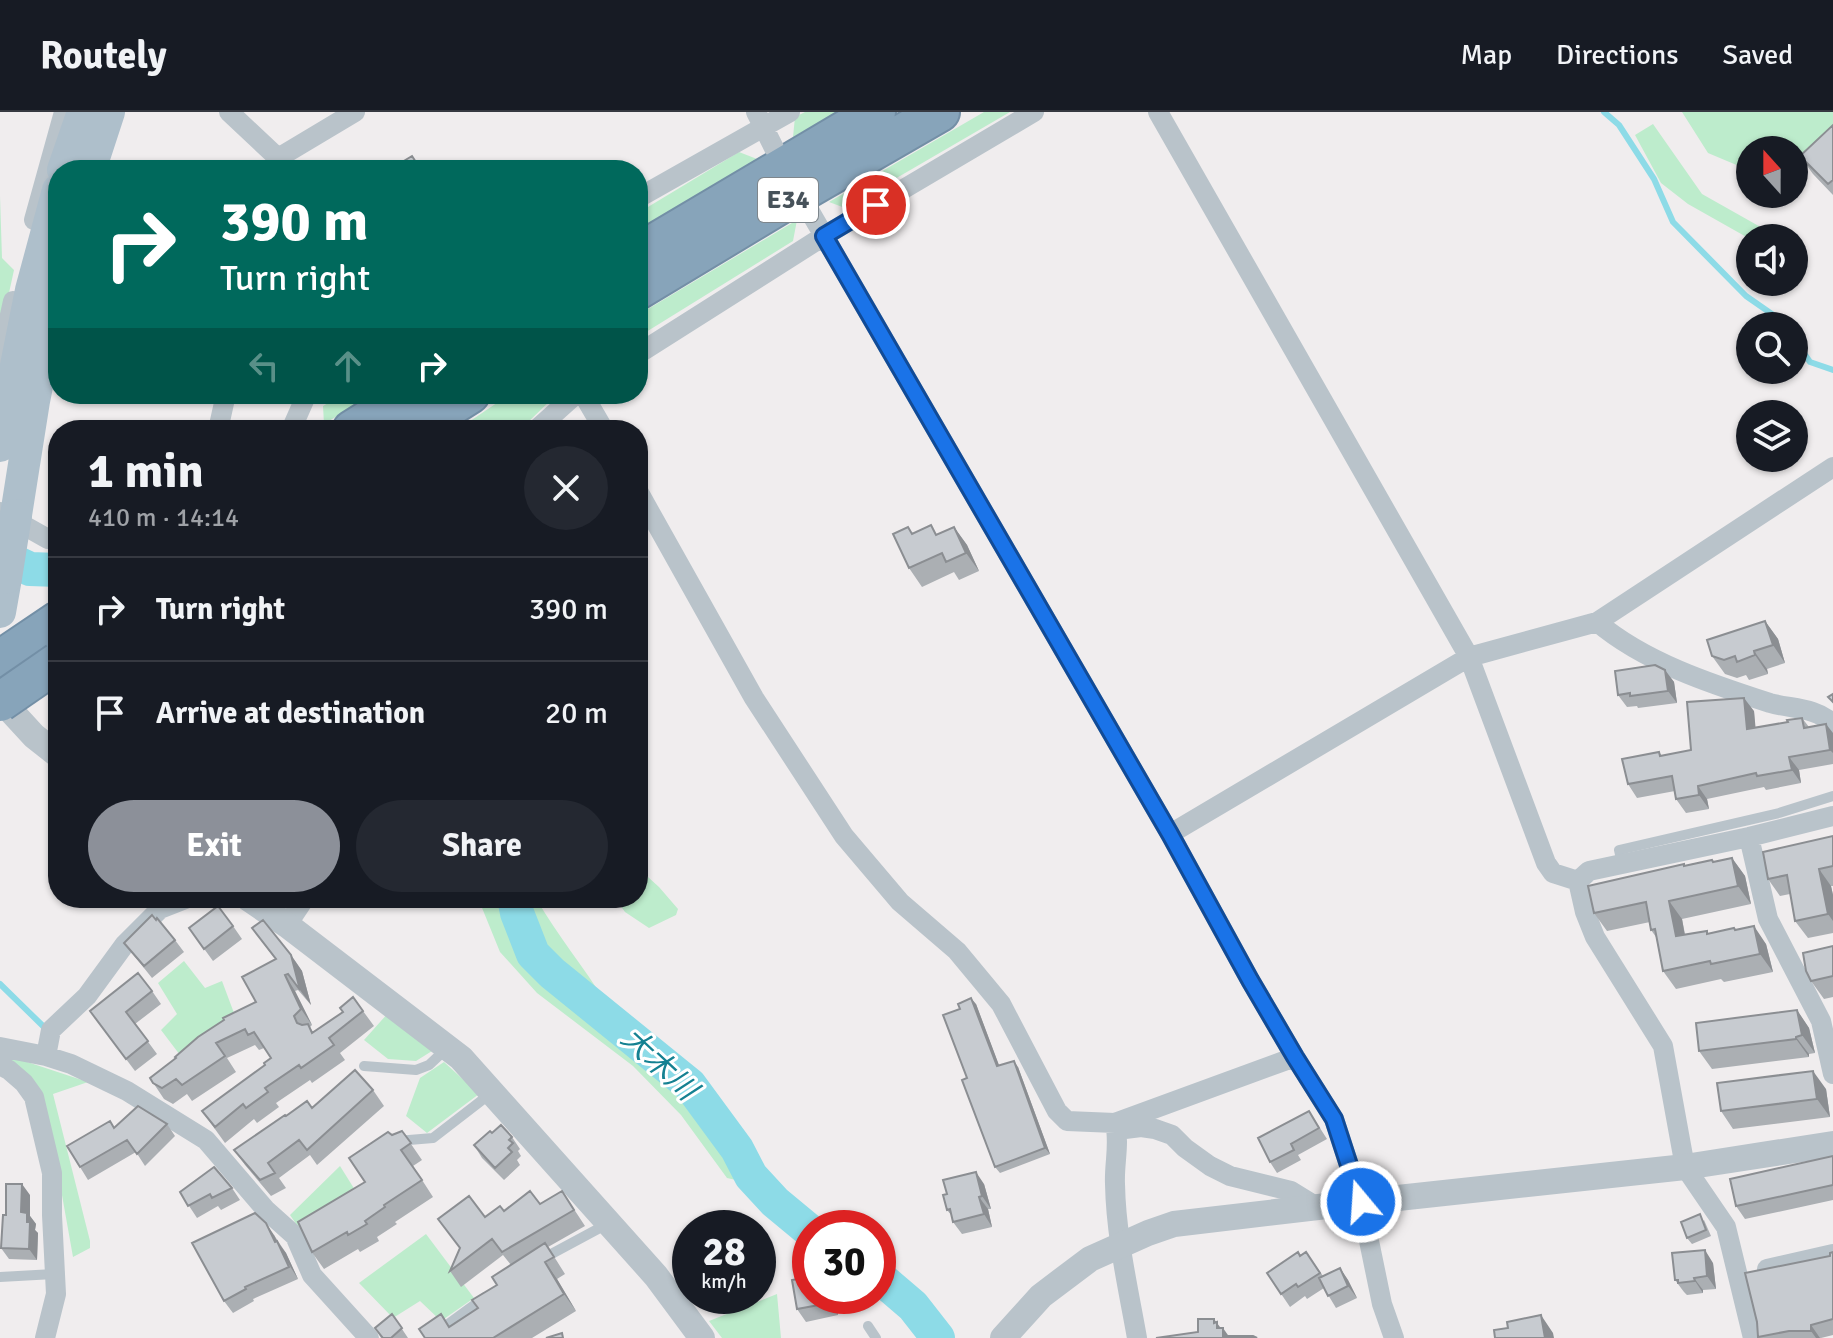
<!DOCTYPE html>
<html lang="en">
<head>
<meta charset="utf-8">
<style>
	:root { --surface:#171b24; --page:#242831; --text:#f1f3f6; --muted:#9ea1a6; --line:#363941; --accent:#8c9099 }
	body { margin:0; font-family:Signika,"Noto Sans JP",sans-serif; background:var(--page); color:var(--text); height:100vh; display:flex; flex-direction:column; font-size:30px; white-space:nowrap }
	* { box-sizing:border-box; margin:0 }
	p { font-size:26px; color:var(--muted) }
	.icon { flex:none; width:44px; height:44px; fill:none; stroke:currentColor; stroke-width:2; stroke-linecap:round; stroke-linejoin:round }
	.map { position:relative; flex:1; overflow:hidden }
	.panel { position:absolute; left:48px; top:308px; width:600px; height:488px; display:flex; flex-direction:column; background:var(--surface); border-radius:32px; box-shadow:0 2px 6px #0004 }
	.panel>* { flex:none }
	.guide { position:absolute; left:48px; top:48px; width:600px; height:244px; border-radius:32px; box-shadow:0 2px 6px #0004; background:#00695c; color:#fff; overflow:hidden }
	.needle { width:52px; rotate:339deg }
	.controls { position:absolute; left:1736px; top:24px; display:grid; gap:16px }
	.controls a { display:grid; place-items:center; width:72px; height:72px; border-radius:50%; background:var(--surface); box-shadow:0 2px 6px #0004; font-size:40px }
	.speed { position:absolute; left:672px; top:1098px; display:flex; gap:16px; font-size:40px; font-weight:700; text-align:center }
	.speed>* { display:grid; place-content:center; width:104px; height:104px; border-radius:50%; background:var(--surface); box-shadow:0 2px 6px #0004; line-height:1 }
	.speed small { font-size:20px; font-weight:400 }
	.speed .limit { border:12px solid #d22; background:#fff; color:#111 }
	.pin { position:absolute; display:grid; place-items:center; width:68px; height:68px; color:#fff; margin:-34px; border:4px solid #fff; border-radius:50%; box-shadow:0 2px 8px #0007 }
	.me { position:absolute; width:88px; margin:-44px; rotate:342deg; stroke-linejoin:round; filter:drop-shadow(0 0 6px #0008) }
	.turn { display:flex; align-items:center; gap:28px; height:168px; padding:0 40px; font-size:36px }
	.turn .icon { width:104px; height:104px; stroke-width:2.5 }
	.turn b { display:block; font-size:56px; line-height:68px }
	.lanes { display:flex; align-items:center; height:76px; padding:0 40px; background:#0003; justify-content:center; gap:40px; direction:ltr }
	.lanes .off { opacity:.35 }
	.round { display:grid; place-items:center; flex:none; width:84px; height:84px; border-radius:42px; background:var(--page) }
	.overview { display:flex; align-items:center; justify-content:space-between; height:136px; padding:0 40px }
	h1 { font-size:48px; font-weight:700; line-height:60px }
	.cta { display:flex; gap:16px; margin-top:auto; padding:16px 40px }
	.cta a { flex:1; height:92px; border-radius:48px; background:var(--accent); color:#fff; font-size:32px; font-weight:700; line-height:92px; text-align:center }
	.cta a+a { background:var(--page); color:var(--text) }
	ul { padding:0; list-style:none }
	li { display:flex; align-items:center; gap:24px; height:104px; padding:0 40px; border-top:2px solid var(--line) }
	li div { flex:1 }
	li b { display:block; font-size:30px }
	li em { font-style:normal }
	header { display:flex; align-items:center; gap:48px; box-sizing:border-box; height:112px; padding:0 40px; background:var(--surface); border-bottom:2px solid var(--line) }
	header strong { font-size:38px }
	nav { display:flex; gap:44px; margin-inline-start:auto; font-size:28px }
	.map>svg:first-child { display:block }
	.green { fill:#bdeccc }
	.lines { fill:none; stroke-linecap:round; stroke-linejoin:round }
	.stream { stroke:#8ddbe7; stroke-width:6 }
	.river { stroke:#8ddbe7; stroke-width:34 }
	.motorway-casing { stroke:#738fa6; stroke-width:42 }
	.service { stroke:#b9c3ca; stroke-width:10 }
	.minor { stroke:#b9c3ca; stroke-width:20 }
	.tertiary { stroke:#b9c3ca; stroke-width:26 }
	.primary { stroke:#aebfcb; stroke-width:32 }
	.motorway { stroke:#87a4ba; stroke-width:38 }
	.motorway-bridge-casing { stroke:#738fa6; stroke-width:42; stroke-linecap:butt }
	.primary-bridge { stroke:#aebfcb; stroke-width:32 }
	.motorway-bridge { stroke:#87a4ba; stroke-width:38 }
	.wall { fill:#abafb3 }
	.shaded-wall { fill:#8b8e92 }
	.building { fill:#c7cbd0; stroke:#8b8e92; stroke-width:2 }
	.route-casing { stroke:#114b97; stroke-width:20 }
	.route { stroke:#1a73e8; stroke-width:14 }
	.labels { text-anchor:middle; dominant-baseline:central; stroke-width:6; stroke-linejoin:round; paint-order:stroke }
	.shield { fill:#fff; stroke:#7e868c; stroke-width:2 }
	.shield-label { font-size:26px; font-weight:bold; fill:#47525a }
	.water-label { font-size:30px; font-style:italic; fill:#148192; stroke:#fff }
</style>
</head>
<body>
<header>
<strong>Routely</strong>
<nav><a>Map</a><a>Directions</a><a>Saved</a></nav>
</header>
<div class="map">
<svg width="1833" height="1226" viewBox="0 0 1833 1226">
	<rect width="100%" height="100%" fill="#f0edee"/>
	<path class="green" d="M805,0H838L793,25L795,5Z
		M984,0H1010L845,96L829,90Z
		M1682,0H1833V23L1816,44L1794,51V38H1750V52L1746,57L1708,41Z
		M1653,12L1702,82L1780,126L1750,127L1688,92L1661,71L1635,23Z
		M739,40L757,47L638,120V101Z
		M0,84L2,146L14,158L0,222Z
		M797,108L793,129L638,225V203Z
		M343,282H373L324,312L323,294Z
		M510,282H557L520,318H457Z
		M638,756L659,775L678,797L676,803L649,816L625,800L615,786H638Z
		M478,786H499L524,842L546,866L688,982L729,1037L745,1070L727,1066L681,1003L633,954L537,881L500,840Z
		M528,786H536C557,823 584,855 606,891L572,866L541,829Z
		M184,849L205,876L222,869L234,901L183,947L161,918L177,902L158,871Z
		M389,900L432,939L416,949L388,947L364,928Z
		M0,941L88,970L53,982L90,1129V1136L73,1145L57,1055L38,978Z
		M444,950L479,982L427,1021L406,1004L420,966Z
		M340,1054L360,1086L305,1125L290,1103Z
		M426,1122L474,1186L441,1209L420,1189L393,1206L359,1171Z
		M777,1182L781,1226H722L709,1209Z"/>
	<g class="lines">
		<path class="stream" d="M1604,0L1619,13L1654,67L1673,110L1746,184L1782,209L1785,214
			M1794,227L1810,250L1833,258
			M0,872L44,915"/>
		<path class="river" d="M0,443L30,457L58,458
			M514,786L517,801L533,842L552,861L690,973L737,1037L751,1064L775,1090L810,1119
			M878,1164L913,1194L938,1226"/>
		<defs>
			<path id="motorway" d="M638,141L876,0
				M638,178L779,93L940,0
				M352,318L409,282
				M413,318L470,282
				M0,548L58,509"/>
		</defs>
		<use href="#motorway" class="motorway-casing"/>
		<path class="service" d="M1622,752L1619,738L1779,701L1833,684
			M364,954L416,958L429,953L446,937
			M397,1029L433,1026L490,982
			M542,1147L609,1111
			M0,1165L54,1162
			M868,1214L876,1226
			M429,1226L485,1185"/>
		<path class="minor" d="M229,0L278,46
			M756,0L774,36
			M1158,0L1469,545L1546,751L1553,761L1578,769
			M276,58L278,46L355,0
			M638,86L790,0
			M809,98L1170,722L1250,868L1295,945L1334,1007L1361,1090L1382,1192L1394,1226
			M34,108L64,0
			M638,242L824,124L1034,0
			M0,249L13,189
			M583,282L604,318
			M218,318L226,282
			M291,318L306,284L310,282
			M536,318L576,282
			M638,379L754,586L844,724L900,790L957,839L1001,892L1057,999L1067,1009L1115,1011L1295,945
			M0,400L48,427H58
			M1597,510C1644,550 1711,572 1770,591C1791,597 1816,595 1833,612
			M1170,722L1469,545L1597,510L1833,355
			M1749,725L1768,807L1821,909L1833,962
			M1578,769L1585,800L1595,825L1663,934L1685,1055L1726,1115L1753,1226
			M1578,769L1589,759L1749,725L1833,704
			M287,813L305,786
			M0,935L46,944L71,952L127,979L206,1028L266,1098L295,1124L312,1163L369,1226
			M46,944L51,918L87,884L125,832L160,797L188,786
			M0,953L9,958L24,971L34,985L52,1061V1103L56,1182L45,1226
			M1115,1011C1120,1032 1114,1051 1115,1072C1116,1124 1128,1175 1137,1226
			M1117,1018L1141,1015L1155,1017L1172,1023L1185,1036L1210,1054L1230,1064L1291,1079L1317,1095
			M1767,1157L1833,1142"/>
		<path class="tertiary" d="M0,587L34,624L58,643
			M248,786L287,813L461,946L656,1164L702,1226
			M1003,1226L1041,1184L1090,1147L1148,1121L1174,1112L1361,1090L1685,1055L1833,1032"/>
		<path class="primary" d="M63,58L83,0
			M90,58L109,0
			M0,334L31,178L58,78
			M16,403L34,289L58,169
			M0,500L6,466"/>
		<use href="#motorway" class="motorway"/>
		<defs>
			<path id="motorway-bridge" d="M0,590L58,550"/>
		</defs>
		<use href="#motorway-bridge" class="motorway-bridge-casing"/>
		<path class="primary-bridge" d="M6,466L16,403"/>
		<use href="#motorway-bridge" class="motorway-bridge"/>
	</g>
	<path class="wall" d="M1833,13V83L1813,62L1800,44Z
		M954,415L967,433L979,459L959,468L954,460L922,475L909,456L913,421L938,422Z
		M1765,509L1778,527L1785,551L1767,557L1768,562L1749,568L1746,563L1737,566L1725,562L1712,544Z
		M1665,558L1674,570L1677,591L1638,596L1637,594L1627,595L1618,583Z
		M1754,599L1755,616L1788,610L1802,606L1809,615L1833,621V652L1799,658L1801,671L1766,678L1764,675L1707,687L1709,697L1686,701L1676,687L1675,679L1637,686L1628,672L1659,640L1662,644L1691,638Z
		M1833,724V774H1831L1833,783V821L1808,826L1795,809L1790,782L1780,784L1768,767Z
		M1732,746L1745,764L1751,792L1682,807L1685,822H1708L1736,818L1766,832L1773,860L1724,870L1721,867L1676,877L1663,859L1656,825L1651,818L1650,810L1607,819L1594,801L1685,754L1712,748L1714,750Z
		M233,814L242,827L213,849L189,816Z
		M252,816L291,843L302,859L311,893L298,878L295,879L312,913L310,915L313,920L363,899L374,914L340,941L345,948L312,971L310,968L276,991L279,995L257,1011L254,1007L225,1031L202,999L265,953L271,946L264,936L259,938L255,933L227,946L236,960L192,989L187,982L173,992L164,987L150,966L256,890L275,847Z
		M175,828L184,840L152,866L124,831Z
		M1833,834V885L1824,887L1811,869Z
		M152,879L161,892L135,912L157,942L135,959L90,899Z
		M976,892L999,954L1018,955L1050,1042L1000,1061L995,1055L967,966Z
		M1797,898L1809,916L1815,941L1809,942V945L1712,957L1699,939Z
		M1826,977L1830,1005L1733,1017L1721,999Z
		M373,978L384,994L317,1053L310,1043L279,1066L286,1076L271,1084L245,1053L234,1038L286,1004Z
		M1309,999L1327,1027L1298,1043L1301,1048L1277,1061L1270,1050Z
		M167,1012L175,1024L145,1054L136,1040L88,1068L80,1055L115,1016Z
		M402,1019L422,1048L413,1054L433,1085L395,1110L397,1112L377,1125L379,1129L360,1140L358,1137L324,1157L311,1139L365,1070L392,1023Z
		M492,1021L512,1025L520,1037L518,1039L521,1044L517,1048L520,1053L504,1068L482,1046L474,1033Z
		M1833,1044V1088L1745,1107L1736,1094Z
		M984,1072L991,1097H988L992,1115L962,1122L953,1110L952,1104L947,1098Z
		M232,1076L240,1088L221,1098L218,1094L197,1106L180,1080Z
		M562,1079L585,1114L548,1135L565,1162L557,1167L576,1199L532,1226H425L450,1215L478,1196L497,1173L511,1153L503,1143L461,1175L450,1159L460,1136L485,1105L504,1099L540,1092Z
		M30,1083V1104L36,1112L35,1118L38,1121L37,1148L9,1147L1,1136L6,1103Z
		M1704,1108L1711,1124L1692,1132L1687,1126Z
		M274,1123L286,1141L298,1167L253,1187L254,1189L233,1201L224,1189Z
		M1306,1140L1323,1164L1340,1156L1348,1168L1357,1186L1336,1196L1324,1176L1307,1187L1305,1184L1290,1195L1267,1161Z
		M1833,1140V1223L1821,1226H1759L1758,1225Z
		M1713,1151L1716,1177L1703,1178V1181L1687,1183L1684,1180L1675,1168Z
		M834,1184L838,1203L806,1210L797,1197Z
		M392,1202L408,1226H381L375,1216Z"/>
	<path class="shaded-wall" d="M954,415L967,433L979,459L966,441Z
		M1765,509L1778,527L1785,551L1773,533Z
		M1754,539L1767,557L1768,562L1755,543Z
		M1665,558L1674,570L1677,591L1668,579Z
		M1744,586L1754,599L1757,631L1747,617Z
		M1826,612L1833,621V641L1830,638Z
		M1789,645L1799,658L1801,671L1792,658Z
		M1698,674L1707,687L1709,697L1699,683Z
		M1732,746L1745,764L1751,792L1738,774Z
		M1819,757L1831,774L1833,783V809L1828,802Z
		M1669,789L1682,807L1688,842L1676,824Z
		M1754,814L1766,832L1773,860L1760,842Z
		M291,843L302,859L311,893L300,878Z
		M285,863L295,879L312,913L301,897Z
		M971,886L976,892L1002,961L997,954Z
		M1797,898L1809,916L1815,941L1802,923Z
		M1796,925L1809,942V945L1796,927Z
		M1014,949L1018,955L1050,1042L1045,1036Z
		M1813,959L1826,977L1830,1005L1817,987Z
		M976,1060L984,1072L991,1097L982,1084Z
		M22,1072L30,1083V1104L36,1112L35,1118L38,1121L37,1148L29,1137L21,1100Z
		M979,1085L988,1097L992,1115L984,1102Z
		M266,1111L274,1123L280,1135L277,1129L286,1141L298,1167L275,1130Z
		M1705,1138L1713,1151L1716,1177L1707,1164Z
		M545,1150L557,1167L576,1199L564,1182Z
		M1340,1156L1348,1168L1357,1186L1348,1174Z
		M1694,1166L1703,1178V1181L1695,1169Z
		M828,1184H834L838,1203L830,1191Z
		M1541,1203L1553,1221L1554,1226H1545Z
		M1214,1207L1223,1219V1216L1230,1226H1224L1214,1211Z
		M1811,1213L1820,1226H1816L1811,1219Z"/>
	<path class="building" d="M1833,13V68L1828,72L1800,44Z
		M412,44L421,58H389Z
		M931,413L936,423L954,415L966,441L946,450L942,441L909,456L893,422L908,415L912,422Z
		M1765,509L1773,533L1754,539L1755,543L1737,550L1735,544L1724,548L1712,544L1707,528Z
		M1655,553L1665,558L1668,579L1630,584V581L1618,583L1615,559Z
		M1833,582V590L1828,585Z
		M1744,586L1747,617L1788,610L1787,608L1802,606L1804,616L1826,612L1830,638L1789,645L1792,658L1757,664L1756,661L1698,674L1699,683L1676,687L1672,664L1628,672L1622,647L1659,640L1660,644L1691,638L1687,590Z
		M1833,724V754L1819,757L1828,802L1795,809L1787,763L1768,767L1763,740Z
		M1732,746L1738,774L1669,789L1676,824L1707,819V822L1734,816L1735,818L1754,814L1760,842L1711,852L1710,849L1663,859L1655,817L1651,818L1646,790L1594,801L1588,774L1684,752V754L1712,748L1713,750Z
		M218,794L233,814L204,837L189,816Z
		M152,803L156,808L157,806L175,828L144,854L124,831Z
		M263,808L291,843L300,878L288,862L285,863L301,897L294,904L297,911L302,913L308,912L312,921L343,900L340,896L353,885L363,899L329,926L334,933L301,956L299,953L265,976L268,980L246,996L243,992L215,1015L202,999L265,953L264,951L271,946L254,920L248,923L245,917L216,931L225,944L182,973L176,967L162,976L153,971L150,966L176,946L175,945L198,925L224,908L223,906L256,890L242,865L276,847L252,816Z
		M1833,834V864L1811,869L1806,859L1803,841Z
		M138,861L152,879L126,900L148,929L126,947L90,899Z
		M971,886L997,954L1014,949L1045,1036L995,1055L962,968L967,966L943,903L960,897L958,892Z
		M1797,898L1802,923L1796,925V927L1699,939L1696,911Z
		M355,958L373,978L307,1038L299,1028L268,1051L275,1061L260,1068L234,1038L285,1003L286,1004L307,989L312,996Z
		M1813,959L1817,987L1721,999L1717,971Z
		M138,994L167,1012L137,1042L127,1028L80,1055L67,1034L110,1009L114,1016Z
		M1309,999L1319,1016L1291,1032L1294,1038L1270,1050L1258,1026Z
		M501,1013L512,1025L509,1028L513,1031L508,1036L512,1040L495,1056L474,1033L490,1019L492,1021Z
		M402,1019L411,1031L401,1038L422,1068L384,1093L385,1095L365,1109L367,1112L348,1123L347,1120L312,1140L298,1110L365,1070L349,1046L388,1020L392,1023Z
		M1833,1044V1073L1736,1094L1730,1067Z
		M214,1055L232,1076L212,1086L210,1082L188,1094L180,1080Z
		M976,1060L982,1084L979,1085L984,1102L953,1110L950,1097L947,1098L943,1083L947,1082L943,1068Z
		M6,1072H22L21,1100L27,1101V1110H30L29,1137L1,1136L3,1103H6Z
		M530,1079L540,1092L562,1079L574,1098L502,1140L492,1127L450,1159L460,1136L438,1107L469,1084L485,1105L500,1094L504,1099Z
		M255,1101L266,1111L275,1130L277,1129L289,1155L245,1175L246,1177L224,1189L192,1131Z
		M1700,1102L1706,1118L1687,1126L1681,1110Z
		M545,1131L554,1145L545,1150L564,1182L493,1226H425L419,1217L441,1202L449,1215L478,1196L472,1188L497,1173L492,1165Z
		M1705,1138L1707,1164L1694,1166L1695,1169L1678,1171V1168H1675L1672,1141Z
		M1298,1140L1300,1144L1306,1140L1320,1161L1298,1175L1296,1172L1281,1182L1267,1161Z
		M1833,1140V1207L1811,1213V1219H1789L1758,1225L1757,1210L1745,1161L1830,1144V1141Z
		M1340,1156L1348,1174L1328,1184L1319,1166Z
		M810,1165V1184H828L830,1191L797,1197L792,1168Z
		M392,1202L402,1216L391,1226H383L375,1216Z
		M1541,1203L1545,1226H1495L1494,1218L1508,1216L1507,1210Z
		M1198,1207H1214V1211L1217,1210V1216H1223V1224H1253L1257,1226H1156L1198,1220Z
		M562,1221L563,1226H546Z"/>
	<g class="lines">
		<defs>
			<path id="route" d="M876,93L824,124L1170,722L1250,868L1295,945L1334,1007L1361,1090"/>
		</defs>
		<use href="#route" class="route-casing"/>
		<use href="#route" class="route"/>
	</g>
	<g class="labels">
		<rect class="shield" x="758" y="66" width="60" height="44" rx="6"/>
		<g class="shield-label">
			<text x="788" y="88">E34</text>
		</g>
		<g class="water-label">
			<text transform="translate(659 952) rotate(43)">大木川</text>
		</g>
	</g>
</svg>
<div class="controls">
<a><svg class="needle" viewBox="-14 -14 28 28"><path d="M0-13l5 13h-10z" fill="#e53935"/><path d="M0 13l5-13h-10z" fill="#9ea1a6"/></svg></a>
<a><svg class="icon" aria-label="sound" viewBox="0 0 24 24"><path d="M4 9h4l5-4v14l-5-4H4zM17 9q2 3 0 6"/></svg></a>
<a><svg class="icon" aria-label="search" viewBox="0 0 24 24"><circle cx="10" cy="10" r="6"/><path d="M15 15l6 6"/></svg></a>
<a><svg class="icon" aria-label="layers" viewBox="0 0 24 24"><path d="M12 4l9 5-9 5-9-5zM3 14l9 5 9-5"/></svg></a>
</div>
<div class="speed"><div>28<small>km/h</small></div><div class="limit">30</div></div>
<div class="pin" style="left:876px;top:93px;background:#d93025"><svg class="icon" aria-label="arrive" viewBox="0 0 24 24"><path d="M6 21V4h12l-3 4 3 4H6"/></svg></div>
<svg class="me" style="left:1361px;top:1090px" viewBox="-20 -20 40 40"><circle r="17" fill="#1a73e8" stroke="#fff" stroke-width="3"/><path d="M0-11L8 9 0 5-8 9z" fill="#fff"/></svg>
<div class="guide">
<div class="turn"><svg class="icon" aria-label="right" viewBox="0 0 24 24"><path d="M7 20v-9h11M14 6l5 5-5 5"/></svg><div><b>390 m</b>Turn right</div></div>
<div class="lanes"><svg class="icon off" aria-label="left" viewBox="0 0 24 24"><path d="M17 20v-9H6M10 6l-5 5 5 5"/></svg><svg class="icon off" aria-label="ahead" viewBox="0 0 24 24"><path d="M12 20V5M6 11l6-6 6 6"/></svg><svg class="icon" aria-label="right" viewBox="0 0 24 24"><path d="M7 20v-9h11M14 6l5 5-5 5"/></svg></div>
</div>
<section class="panel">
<div class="overview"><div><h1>1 min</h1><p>410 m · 14:14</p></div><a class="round"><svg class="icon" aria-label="close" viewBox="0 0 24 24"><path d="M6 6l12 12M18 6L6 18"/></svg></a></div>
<ul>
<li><svg class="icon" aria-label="right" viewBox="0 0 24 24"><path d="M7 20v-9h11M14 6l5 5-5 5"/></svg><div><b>Turn right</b></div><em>390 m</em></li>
<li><svg class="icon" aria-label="arrive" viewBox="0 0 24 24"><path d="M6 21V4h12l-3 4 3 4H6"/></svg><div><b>Arrive at destination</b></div><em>20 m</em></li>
</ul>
<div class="cta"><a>Exit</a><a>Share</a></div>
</section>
</div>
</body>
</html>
